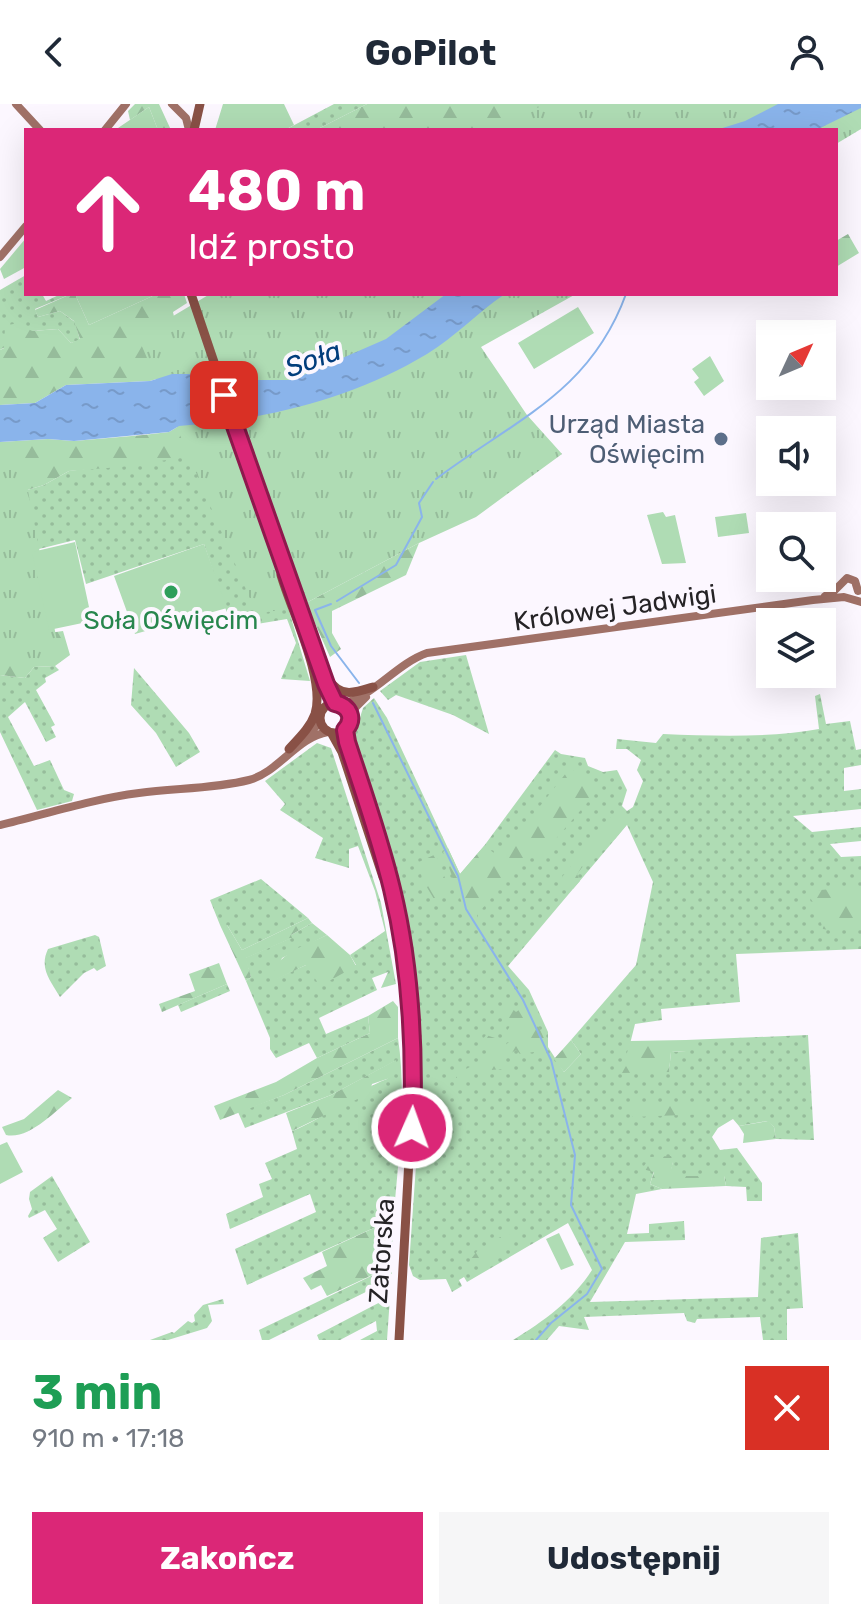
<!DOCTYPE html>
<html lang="pl">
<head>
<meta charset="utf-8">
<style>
	:root { --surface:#fff; --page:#f6f6f7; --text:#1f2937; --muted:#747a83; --accent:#db2777 }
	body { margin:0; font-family:Rubik,sans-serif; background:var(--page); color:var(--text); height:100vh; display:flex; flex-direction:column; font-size:30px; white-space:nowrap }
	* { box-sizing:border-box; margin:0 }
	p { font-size:26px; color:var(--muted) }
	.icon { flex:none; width:44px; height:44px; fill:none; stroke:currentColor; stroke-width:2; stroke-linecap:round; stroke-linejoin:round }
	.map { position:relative; height:1236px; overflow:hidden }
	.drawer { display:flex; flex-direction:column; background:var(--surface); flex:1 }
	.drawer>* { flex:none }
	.top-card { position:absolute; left:24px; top:24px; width:814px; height:168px; border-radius:0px; box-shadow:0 8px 32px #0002; background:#db2777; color:#fff; overflow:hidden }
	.needle { width:52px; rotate:46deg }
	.controls { position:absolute; left:756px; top:216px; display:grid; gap:16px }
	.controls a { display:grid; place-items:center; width:80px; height:80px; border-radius:0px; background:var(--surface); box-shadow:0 8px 32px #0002; font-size:40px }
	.pin { position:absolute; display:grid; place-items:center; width:68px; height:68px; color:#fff; margin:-34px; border-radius:16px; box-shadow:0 4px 12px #0006 }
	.me { position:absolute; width:88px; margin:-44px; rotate:2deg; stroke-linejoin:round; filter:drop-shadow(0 0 6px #0008) }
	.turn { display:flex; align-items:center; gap:28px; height:168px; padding:0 32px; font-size:36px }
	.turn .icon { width:104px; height:104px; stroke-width:2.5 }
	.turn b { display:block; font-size:56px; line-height:68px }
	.round { display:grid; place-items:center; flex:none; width:84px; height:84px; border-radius:0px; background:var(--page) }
	.headline { display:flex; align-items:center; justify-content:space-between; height:136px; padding:0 32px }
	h1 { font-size:48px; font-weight:700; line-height:60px; color:#1e9e55 }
	.cta { display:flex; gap:16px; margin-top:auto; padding:16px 32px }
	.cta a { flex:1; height:92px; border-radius:0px; background:var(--accent); color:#fff; font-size:32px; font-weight:700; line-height:92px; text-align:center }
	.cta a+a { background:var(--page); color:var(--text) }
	header { display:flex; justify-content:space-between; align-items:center; height:104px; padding:0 32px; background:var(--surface); font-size:36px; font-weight:700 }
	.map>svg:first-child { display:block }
	.grass { fill:url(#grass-dots); fill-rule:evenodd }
	.forest { fill:url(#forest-firs) }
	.park { fill:url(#park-tufts) }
	.garden { fill:#afdcb4 }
	.water { fill:url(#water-ripples) }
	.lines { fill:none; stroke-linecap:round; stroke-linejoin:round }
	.stream { stroke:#8ab4eb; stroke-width:2 }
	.secondary { stroke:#a07167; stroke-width:8 }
	.primary { stroke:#895146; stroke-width:9 }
	.route-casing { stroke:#8e194d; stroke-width:20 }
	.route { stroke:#db2777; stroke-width:14 }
	.service-dot { fill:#5c6f8a; stroke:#fcf7ff; stroke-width:3 }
	.leisure-dot { fill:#2e9e5b; stroke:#fcf7ff; stroke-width:3 }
	.labels { text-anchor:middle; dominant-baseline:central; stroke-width:8; stroke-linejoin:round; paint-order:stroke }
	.service-label { font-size:26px; fill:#4e5e75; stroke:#fcf7ff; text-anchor:end }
	.street-label { font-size:26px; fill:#252326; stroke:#fcf7ff }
	.leisure-label { font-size:26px; fill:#27864d; stroke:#fcf7ff }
	.water-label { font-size:28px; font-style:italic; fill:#013c7c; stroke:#fcf7ff }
</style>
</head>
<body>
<header><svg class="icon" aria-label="back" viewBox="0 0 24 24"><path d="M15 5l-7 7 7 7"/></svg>GoPilot<svg class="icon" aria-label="person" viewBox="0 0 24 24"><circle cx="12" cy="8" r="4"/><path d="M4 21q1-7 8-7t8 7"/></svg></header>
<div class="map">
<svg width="861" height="1236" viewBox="0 0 861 1236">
	<defs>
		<pattern id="grass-dots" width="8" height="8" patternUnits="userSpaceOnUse" patternTransform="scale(2)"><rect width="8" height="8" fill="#afdcb4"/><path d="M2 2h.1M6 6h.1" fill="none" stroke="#96bc9b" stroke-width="1.8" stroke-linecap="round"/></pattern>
		<pattern id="forest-firs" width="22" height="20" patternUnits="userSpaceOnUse" patternTransform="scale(2)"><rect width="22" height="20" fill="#afdcb4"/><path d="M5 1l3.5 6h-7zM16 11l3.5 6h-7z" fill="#96bc9b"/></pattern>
		<pattern id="park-tufts" width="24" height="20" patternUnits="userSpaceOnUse" patternTransform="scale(2)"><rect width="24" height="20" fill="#afdcb4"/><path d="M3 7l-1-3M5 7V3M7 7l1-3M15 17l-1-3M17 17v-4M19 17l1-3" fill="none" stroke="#96bc9b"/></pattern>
		<pattern id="water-ripples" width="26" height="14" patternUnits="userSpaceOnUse" patternTransform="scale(2)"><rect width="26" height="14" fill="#8ab4eb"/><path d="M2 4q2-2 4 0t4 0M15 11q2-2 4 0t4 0" fill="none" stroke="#779ac9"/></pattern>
	</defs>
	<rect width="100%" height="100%" fill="#fcf7ff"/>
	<path class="grass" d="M334,0H367L316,26H285Z
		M26,171V190H42L46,197L61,190H71L35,205L38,213L60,207L75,218L80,236L71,239L58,225L32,227L0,246V186Z
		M219,348L256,397L310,577L281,575L296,539L287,515L232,524L204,440L86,480L75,436L31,447L0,426L24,387L44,381L69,367Z
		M466,551L489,630L453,611L396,591L388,596L380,587L420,558Z
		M55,562L59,566L45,574L46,578L36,586L55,621L51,623L56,633L46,638L25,598L8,613L34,662L50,656L64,686L74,690L72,697L37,706L0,628V571L25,574L34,563Z
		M134,564L189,629L200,648L176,663L156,629L131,601Z
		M820,590L826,620L850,617L856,646L861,645V661L844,664V687L861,685V705L793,712L812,728L861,723V737L830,740L841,753L861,752V845L736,850L740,898L661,905L662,916L635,920L623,968L669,967L671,948L686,947V936L808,931L814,1036L776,1035L774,1023L767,1017L739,1022L733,1015L718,1024L712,1033L720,1046L737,1044L762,1079V1097H747L746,1083L726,1082L724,1072H669L673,1058L654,1067L650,1080L662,1085L636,1090L627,1130L649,1129V1120L684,1117L685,1136L625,1138L590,1198L758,1193L761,1134L798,1129L803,1204L787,1205V1236H763L760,1213L697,1215L695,1219L687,1217L684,1209L584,1213L589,1226L559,1222L547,1236H513C544,1217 572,1197 592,1166L568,1119L467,1178L464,1173L459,1176L462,1182L452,1188L446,1175L420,1176L413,1172L409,1161L418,1033L416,888L404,812L387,742L351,642L363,604L374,594L387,614L460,770L484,742L555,646L561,650L585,654L588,662L603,668L617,666L627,686L622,702L627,707L633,703L643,677L637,666L641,656L627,645H616L617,635L656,639L663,630C715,632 768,634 819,625L815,592ZM627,721L653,778L636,861L571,936L581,950L564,968L548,943V928L529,886L508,862Z
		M317,639L331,644L381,799L396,880L381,884L388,868L372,874L377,886L319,914L326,930L368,912L370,929L317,954L309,939L276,954L270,945V934L246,877L251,873L245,854L291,834V831L312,819L327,831L282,854L273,876L306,861H356L350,851L385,827L375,787L358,742L349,745V764L315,754L323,734L280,706L285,700L265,677Z
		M261,775L308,814L242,846L227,821H220L210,796Z
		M95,831L99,833L106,862L97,867L94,864L84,869L60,893C50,876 39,864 48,845Z
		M227,880L230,887L181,908L178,901Z
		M398,934C407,995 398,1058 393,1120L376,1123L247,1181L235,1145L316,1108L310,1090L230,1125L226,1110L263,1093L259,1080L272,1075L265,1059L297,1045L292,1027C326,1014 353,988 387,975L395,957L331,991L245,1024L238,1008L284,991Z
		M52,1072L90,1138L58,1158L43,1134L57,1125L45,1106L29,1114L28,1112L32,1105L29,1095L30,1088Z
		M392,1162V1175L269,1236H262L259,1226Z
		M390,1193L387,1236H360L377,1227L376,1217L340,1236H319L317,1231Z
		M223,1195L224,1200L208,1201L212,1217L207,1224L168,1236H150L172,1228L174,1229L188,1217L192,1219L195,1217L194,1211L203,1201Z"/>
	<path class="forest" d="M135,0H159L171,26H158L149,3L130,16L128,7Z
		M367,0H689L716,26H316Z
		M848,130L859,149L836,163V137Z
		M71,190H75L89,221L157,190H184L187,199L173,208L184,259L172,270L150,277L66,281L35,299L0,301V246L4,244L5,222L17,219L32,227L58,225L71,239L80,235L74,217L60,207L38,213L35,206Z
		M179,322L220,348L120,363L69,367L44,381L24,387L0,403V338L48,335L74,337L143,331L169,328Z
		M419,439L406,471L332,507V529L341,545L330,553L306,499Z
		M0,515L49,529L63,527L70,551L55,562L34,563L25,574L0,571Z
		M570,664L600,684L541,752L531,745L477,811L480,822L476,825C460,802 454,774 443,748L448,744L460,770L484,742L500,753Z
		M618,705L627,720L615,735L599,742L577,770L580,777L573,785L562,773Z
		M436,750L449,785L446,792L434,795L422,775L419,758Z
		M861,782V823L842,822V828L823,825L816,803L809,792L811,787Z
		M308,814L312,819L291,831L292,834L246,854L251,873L246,877L220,821H227L242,846Z
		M327,831L350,851L356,862L320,882L306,861L273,877C271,850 307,841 327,831Z
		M219,859L227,880L162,908L159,900L195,887L189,870Z
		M393,897L398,903V934L284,991L220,1016L214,1002L276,978L317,954L370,929L368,912Z
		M528,900L548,943L541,947L520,950L516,946L503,954L502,965L480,967L454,981L457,970L488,953L491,946L484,944L480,939L486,931L495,934L503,943L509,938L506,929L511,920L502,906L509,902L516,908Z
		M571,936L581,950L564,968L554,955Z
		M686,936L687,947L671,948L669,968L622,969L630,937Z
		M396,956L397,966L387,975L372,980L370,989L292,1027L286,1009L331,991Z
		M58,986L72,994C55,1007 29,1036 6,1031L2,1023L24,1015Z
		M709,999L708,1010L632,1013L634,1002Z
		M768,1017L774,1023L776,1035L743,1039L744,1030L739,1022Z
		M671,1052L673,1058L670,1072H724L726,1082L662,1085L650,1080L654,1068L642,1065L650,1053Z
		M393,1120L392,1162L327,1192L321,1181L311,1186L303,1174L327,1162L322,1148L376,1123Z
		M509,1128L513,1141L480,1162L471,1155L478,1146Z"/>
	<path class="park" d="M549,0H861V25L836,40V26H484L503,15Z
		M210,190H576L481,243L527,311L562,350L476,413L419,439L306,499L257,511L138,233Z
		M0,359L23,361L61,558L0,560Z"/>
	<path class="garden" d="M223,0H284L294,21L285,26H215Z
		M149,3L158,26H116L118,24Z
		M26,134V163L4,175L0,165Z
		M75,190H157L89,221Z
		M578,203L594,229L534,265L518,239Z
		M710,252L724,277L704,292L694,278L699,274L692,265Z
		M663,408L666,413L675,411L686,459L662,460L647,411Z
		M746,409L749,429L718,433L715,413Z
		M75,438L92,517L49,526L32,448Z
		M204,440L227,504L135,530L114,472Z
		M7,1038L23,1068L0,1080V1041Z
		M559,1129L574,1161L561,1166L546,1135Z"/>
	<path class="water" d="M778,0H861V4L816,26H716L745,17Z
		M446,190H505C478,208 455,233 427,250C352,295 265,316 179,322L169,328L74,337L48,335L0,338V301L35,299L66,281L150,277L172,270H210L235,276H292L386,235Z"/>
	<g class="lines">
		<path class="stream" d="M436,375C514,316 590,289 626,190
			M337,497L396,461L422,413L419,399L433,378
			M331,500L315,506L331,542L359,579
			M373,599L458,772L466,805L523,896L551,956L575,1051L571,1101L602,1165L587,1190L551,1219L536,1236"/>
		<path class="secondary" d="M16,0L40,26
			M172,0L186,14L189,26
			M105,26L126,0
			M0,153L26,122
			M825,492L833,488L847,474L855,477L858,487
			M342,600C374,592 396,560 427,549L813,496L844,493L861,498
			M350,609L366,593
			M303,634L320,619
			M0,721C46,710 92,695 139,689C176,684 213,685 249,676C279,668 297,633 328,628"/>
		<path class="primary" d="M194,26L200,0
			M191,190L272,430L335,599
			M281,471C291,506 326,576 315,610C310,624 299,634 289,645
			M328,575C341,594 354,589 373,583
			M320 614a15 15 0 1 1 30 0a15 15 0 1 1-30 0Z
			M345,626L393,788L411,910L413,983L399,1236
			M332,630L342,648L383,773"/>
	</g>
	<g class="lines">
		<defs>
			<path id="route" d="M224,291L326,580L335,599C350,602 355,615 345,626L347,638C363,687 380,735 392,785C411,863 415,944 412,1024"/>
		</defs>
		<use href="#route" class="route-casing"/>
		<use href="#route" class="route"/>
	</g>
	<circle class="service-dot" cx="721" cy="335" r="8"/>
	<circle class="leisure-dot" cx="171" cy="488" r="8"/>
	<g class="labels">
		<g class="service-label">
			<text x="705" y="320">Urząd Miasta<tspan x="705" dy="30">Oświęcim</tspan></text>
		</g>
		<g class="street-label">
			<text transform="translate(615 504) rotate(-8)">Królowej Jadwigi</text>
			<text transform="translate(382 1147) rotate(-86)">Zatorska</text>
		</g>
		<g class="leisure-label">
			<text x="171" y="516">Soła Oświęcim</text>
		</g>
		<g class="water-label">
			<text transform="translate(313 255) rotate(-20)">Soła</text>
		</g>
	</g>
</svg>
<div class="controls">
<a><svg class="needle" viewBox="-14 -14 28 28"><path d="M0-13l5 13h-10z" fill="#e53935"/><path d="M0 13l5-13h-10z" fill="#747a83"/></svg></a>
<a><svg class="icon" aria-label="sound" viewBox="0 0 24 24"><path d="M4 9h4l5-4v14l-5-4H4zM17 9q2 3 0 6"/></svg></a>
<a><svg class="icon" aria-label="search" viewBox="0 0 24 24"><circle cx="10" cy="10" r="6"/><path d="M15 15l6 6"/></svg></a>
<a><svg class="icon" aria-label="layers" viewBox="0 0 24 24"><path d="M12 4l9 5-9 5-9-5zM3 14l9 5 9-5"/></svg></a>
</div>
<div class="pin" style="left:224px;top:291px;background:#d93025"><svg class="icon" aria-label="arrive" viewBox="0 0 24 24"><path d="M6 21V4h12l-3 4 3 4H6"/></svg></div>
<svg class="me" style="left:412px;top:1024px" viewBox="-20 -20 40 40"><circle r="17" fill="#db2777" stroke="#fff" stroke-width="3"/><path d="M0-11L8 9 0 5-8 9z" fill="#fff"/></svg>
<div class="top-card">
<div class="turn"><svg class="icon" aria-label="ahead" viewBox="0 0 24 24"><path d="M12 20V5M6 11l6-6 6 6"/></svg><div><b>480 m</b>Idź prosto</div></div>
</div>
</div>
<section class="drawer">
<div class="headline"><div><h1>3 min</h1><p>910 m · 17:18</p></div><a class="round" style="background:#d93025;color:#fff"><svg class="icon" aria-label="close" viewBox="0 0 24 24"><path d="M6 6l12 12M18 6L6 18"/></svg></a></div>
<div class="cta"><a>Zakończ</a><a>Udostępnij</a></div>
</section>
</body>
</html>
